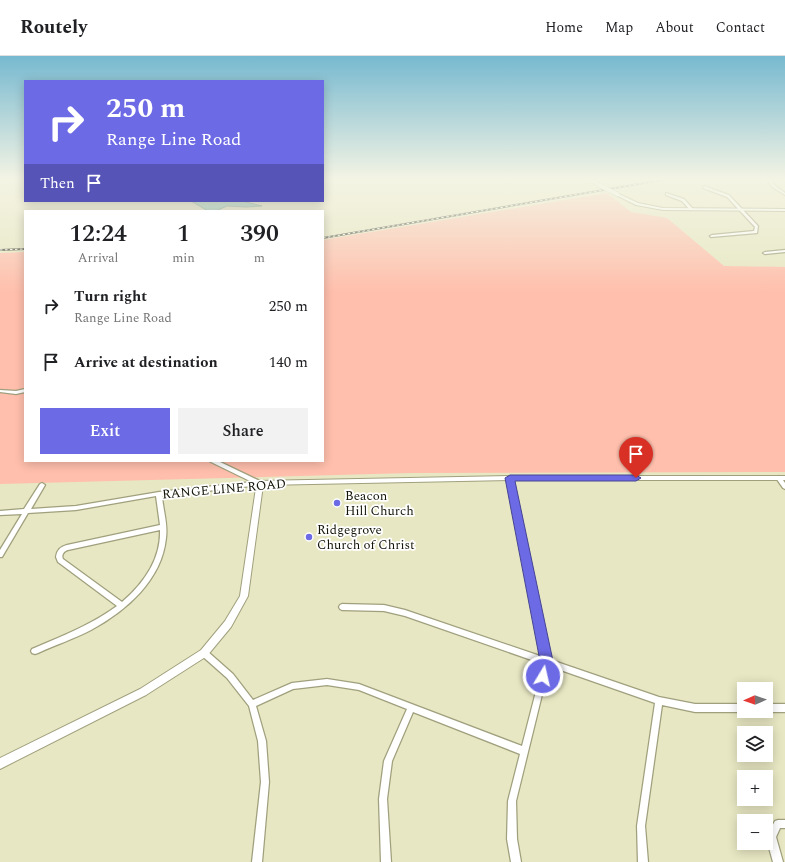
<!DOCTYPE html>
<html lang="en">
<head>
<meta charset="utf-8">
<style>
	:root { --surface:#fff; --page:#f2f2f2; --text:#202124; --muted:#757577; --line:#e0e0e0; --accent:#6c6ae4 }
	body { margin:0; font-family:Spectral,serif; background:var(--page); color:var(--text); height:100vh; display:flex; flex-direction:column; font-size:15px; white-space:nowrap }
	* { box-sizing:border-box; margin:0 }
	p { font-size:13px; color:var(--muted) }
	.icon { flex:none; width:22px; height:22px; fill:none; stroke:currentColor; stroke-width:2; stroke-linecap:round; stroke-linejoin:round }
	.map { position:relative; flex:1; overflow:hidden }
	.details { position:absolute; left:24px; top:154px; width:300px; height:252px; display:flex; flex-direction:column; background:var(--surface); border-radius:0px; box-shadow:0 2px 10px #0003 }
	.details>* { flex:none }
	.hud { position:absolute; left:24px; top:24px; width:300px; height:122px; border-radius:0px; box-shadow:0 2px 10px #0003; background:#6c6ae4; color:#fff; overflow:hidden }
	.needle { width:26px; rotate:268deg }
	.tools { position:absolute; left:737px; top:626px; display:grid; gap:8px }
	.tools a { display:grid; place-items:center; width:36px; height:36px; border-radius:0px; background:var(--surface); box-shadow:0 2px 10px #0003; font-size:20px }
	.pin { position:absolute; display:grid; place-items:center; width:34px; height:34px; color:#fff; margin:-41px -17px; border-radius:50% 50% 50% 0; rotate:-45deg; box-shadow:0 0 4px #0007 }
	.pin .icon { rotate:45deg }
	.me { position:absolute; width:44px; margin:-22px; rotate:9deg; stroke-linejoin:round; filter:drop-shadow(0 0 3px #0008) }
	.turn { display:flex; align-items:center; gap:14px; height:84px; padding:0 16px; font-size:18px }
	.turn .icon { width:52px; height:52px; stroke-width:2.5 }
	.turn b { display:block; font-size:28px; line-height:34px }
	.then { display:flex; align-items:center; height:38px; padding:0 16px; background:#0003; gap:8px; font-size:15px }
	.eta { display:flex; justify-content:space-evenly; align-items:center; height:68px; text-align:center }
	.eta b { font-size:24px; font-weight:600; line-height:28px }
	.cta { display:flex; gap:8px; margin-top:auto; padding:8px 16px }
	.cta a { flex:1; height:46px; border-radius:0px; background:var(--accent); color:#fff; font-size:16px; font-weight:600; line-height:46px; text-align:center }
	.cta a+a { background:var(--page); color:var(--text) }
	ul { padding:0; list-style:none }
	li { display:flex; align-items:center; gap:12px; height:56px; padding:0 16px }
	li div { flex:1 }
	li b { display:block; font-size:15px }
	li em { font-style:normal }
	header { display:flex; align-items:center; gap:24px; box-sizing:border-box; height:56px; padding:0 20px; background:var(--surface); border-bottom:1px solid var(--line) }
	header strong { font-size:19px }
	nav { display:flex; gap:22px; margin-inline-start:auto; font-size:14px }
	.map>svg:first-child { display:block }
	.green { fill:#ffbfac }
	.water { fill:#6ec1ad; stroke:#538d7b }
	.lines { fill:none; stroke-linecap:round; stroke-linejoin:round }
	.minor-casing { stroke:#a0a07e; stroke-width:2.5 }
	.tertiary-casing { stroke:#a0a07e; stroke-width:2 }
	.minor { fill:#fff; fill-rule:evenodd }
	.tertiary { fill:#fff; fill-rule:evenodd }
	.rail-casing { stroke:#464634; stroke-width:2 }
	.rail { stroke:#fff; stroke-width:1; stroke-dasharray:2.5; stroke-linecap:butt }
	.tertiary-bridge-casing { stroke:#a0a07e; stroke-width:5; stroke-linecap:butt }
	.tertiary-bridge { stroke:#fff; stroke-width:4 }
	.route { fill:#6c6ae4; stroke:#464594 }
	.poi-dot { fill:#6c6ae4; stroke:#fff; stroke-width:1.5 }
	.labels { text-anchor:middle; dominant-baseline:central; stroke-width:3.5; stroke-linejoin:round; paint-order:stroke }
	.street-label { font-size:13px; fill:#131307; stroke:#fff }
	.poi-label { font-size:13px; fill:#131307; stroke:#fff; text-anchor:start }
</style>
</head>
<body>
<header>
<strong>Routely</strong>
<nav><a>Home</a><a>Map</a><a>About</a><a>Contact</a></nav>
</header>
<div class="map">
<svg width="785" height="806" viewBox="0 0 785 806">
	<rect width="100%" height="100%" fill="#e7e7c3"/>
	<path class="green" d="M607,137L631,156L667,162L724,210L785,211V416L411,417L0,428V197L25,196V405H323V184Z"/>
	<path class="water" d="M191,145H242L262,150L246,151L227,150L218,154L208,155Z"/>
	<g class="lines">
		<defs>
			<path id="minor" d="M768,124H771L773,128L785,137V139L771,130Z
				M704,130L729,139L758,170L757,177L711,181L710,180L712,179L754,175L755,171L727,141L703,132V131Z
				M666,137L684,143L693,153L690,154L682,145L666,139Z
				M785,194V196L765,198L763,197L765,196Z
				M25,333V336L16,338L0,336V334L16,335Z
				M210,405H218L262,426L263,427L260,429L162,440C163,454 168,468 166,482C162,524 126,555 91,574C74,583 55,589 38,597L35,598L32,597L31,595L32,593C62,580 91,569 117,550L58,506L56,501C57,494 60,491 67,489L160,469L156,440L76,454L28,457L2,501H0V494L22,458L0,459V455L24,453L40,428L42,427L45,429L31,453L76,450L159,436L252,426L211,406ZM160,474C161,503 144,527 122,546L63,503C61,499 64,495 68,494Z
				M510,420L513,422L551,604L659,641L695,648H744V655H746L744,656H695L662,649L645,770L648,806H638L637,770L655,647L549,610L516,745L517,783L521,806H511L507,783L508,745L520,698L413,656L392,705L387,743L391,806H381L379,743L384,705L407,653L359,634L327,629L293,633L256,650L266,685L269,726L262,806H252L261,726L258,685L249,650L227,622L201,599L200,597L201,595L204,594L207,595L233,618L253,644L292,627L327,623L359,628L522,690L543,608L405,560L384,555L342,554L340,553L339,551L340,549L342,548L384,549L405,554L543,601L507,422Z
				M779,420L781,421L785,427V433L783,432L776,422Z
				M766,648H785V656H766L764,655H766Z
				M778,764H785V772H780L776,781L783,806H773L766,781L775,765Z"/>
			<path id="tertiary" d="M589,124H594L601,129L598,130Z
				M617,137L638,147L663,152L785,153V155L663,154L636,149L616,139L615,138Z
				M510,420H785V424H510L263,429L248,540L231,571L207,600L146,639L0,713V702L140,633L201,594L225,565L240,540L257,425Z"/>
		</defs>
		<use href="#minor" class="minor-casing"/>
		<use href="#tertiary" class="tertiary-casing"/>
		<use href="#minor" class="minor"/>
		<use href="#tertiary" class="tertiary"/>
		<defs>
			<path id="rail" d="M323,182L662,124
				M0,194L25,193"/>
		</defs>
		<use href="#rail" class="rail-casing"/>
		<use href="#rail" class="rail"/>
		<defs>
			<path id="tertiary-bridge" d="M599,129L617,138"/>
		</defs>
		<use href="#tertiary-bridge" class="tertiary-bridge-casing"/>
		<use href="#tertiary-bridge" class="tertiary-bridge"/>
	</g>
	<linearGradient id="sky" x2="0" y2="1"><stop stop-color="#77b9d0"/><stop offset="0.52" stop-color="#f4f4e4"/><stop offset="1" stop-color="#f4f4e4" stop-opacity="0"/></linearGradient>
	<rect width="785" height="237" fill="url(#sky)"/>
	<path class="route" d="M510,419H636L641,422L636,425H515L553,605L547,624L543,626L538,624L536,620L540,605L505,422Z"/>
	<g class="poi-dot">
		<circle cx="337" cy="447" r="4"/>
		<circle cx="309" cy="481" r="4"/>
	</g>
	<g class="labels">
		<g class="street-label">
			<text transform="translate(224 433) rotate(-5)">RANGE LINE ROAD</text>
		</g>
		<g class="poi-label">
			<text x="345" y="440">Beacon<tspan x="345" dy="15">Hill Church</tspan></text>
			<text x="317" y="474">Ridgegrove<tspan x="317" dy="15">Church of Christ</tspan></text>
		</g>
	</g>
</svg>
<div class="tools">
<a><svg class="needle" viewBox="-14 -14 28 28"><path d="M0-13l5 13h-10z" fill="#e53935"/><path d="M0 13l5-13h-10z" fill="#757577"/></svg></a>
<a><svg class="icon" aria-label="layers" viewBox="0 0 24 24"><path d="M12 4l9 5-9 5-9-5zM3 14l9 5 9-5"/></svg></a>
<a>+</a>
<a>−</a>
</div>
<div class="pin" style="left:636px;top:422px;background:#d93025"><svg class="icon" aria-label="arrive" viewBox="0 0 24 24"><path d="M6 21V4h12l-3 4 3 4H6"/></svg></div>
<svg class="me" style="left:543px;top:620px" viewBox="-20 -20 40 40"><circle r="17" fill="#6c6ae4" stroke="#fff" stroke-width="3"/><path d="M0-11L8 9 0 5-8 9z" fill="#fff"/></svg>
<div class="hud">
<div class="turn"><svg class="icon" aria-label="right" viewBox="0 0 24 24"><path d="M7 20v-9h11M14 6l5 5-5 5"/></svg><div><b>250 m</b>Range Line Road</div></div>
<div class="then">Then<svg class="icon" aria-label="arrive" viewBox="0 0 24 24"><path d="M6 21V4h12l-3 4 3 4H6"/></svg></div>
</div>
<section class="details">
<div class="eta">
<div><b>12:24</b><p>Arrival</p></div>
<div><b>1</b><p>min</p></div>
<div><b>390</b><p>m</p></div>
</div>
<ul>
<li><svg class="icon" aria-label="right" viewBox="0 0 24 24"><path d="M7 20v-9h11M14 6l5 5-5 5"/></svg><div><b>Turn right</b><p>Range Line Road</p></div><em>250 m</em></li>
<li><svg class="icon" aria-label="arrive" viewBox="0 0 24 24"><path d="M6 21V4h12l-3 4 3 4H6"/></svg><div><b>Arrive at destination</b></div><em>140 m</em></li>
</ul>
<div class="cta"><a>Exit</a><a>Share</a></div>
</section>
</div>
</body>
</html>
